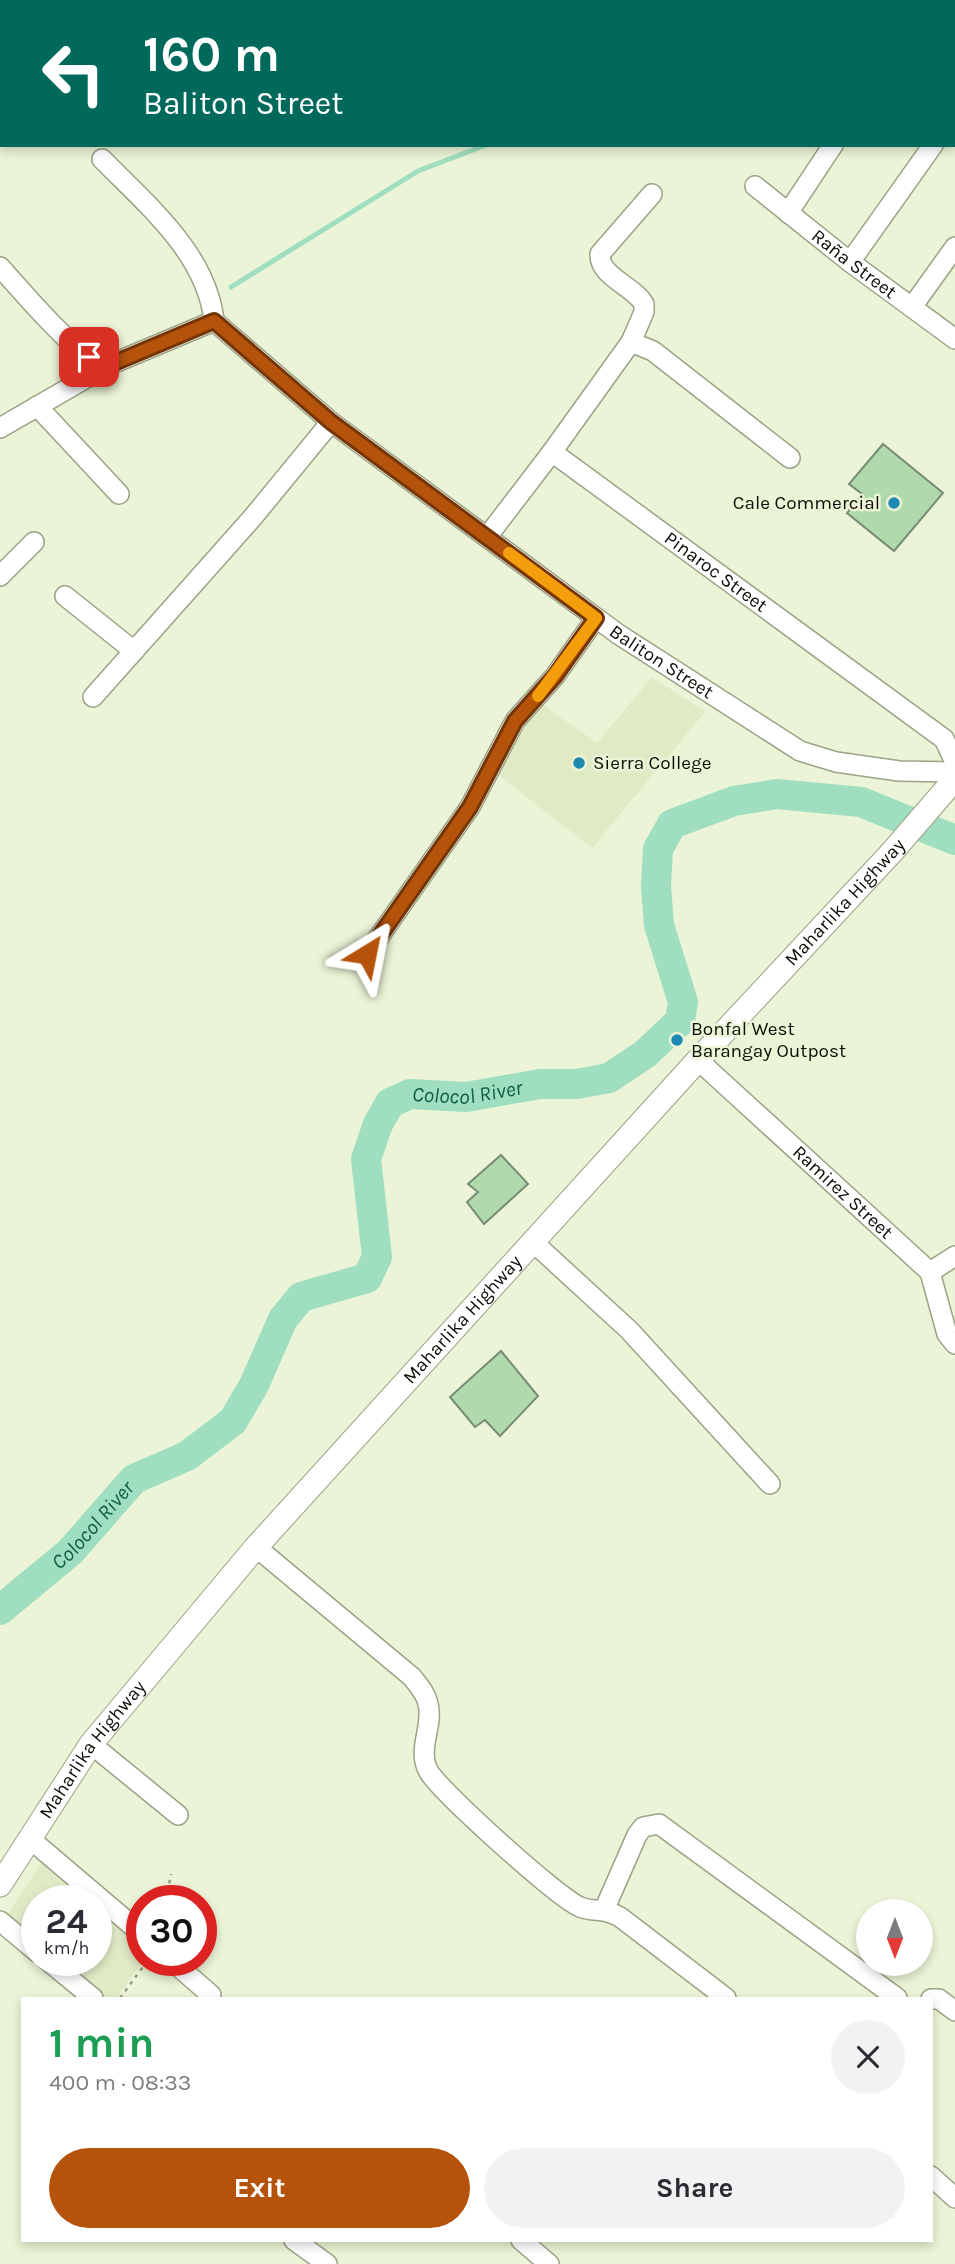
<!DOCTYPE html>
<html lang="en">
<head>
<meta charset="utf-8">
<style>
	:root { --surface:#fff; --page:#f2f2f3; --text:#2b2b33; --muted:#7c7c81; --accent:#b45309 }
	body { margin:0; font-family:Karla,sans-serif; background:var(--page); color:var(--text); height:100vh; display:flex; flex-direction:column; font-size:26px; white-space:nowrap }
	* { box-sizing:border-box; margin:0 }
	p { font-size:23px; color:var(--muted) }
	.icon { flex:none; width:38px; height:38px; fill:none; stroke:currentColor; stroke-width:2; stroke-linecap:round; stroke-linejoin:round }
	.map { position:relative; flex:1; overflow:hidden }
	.side { position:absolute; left:21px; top:1997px; width:912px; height:245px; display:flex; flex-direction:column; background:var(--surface); border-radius:0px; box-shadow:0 4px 10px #0003 }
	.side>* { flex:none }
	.banner { position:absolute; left:0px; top:0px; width:956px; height:147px; box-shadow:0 4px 10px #0003; background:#00695c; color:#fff; overflow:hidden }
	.needle { width:46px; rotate:180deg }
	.fabs { position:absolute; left:856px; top:1899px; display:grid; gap:14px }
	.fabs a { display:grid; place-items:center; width:77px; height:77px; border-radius:50%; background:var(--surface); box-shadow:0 4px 10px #0003; font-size:35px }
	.speed { position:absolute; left:21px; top:1885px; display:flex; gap:14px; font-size:35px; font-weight:700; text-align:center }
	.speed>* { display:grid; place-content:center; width:91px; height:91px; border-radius:50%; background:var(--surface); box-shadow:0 4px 10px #0003; line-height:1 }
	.speed small { font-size:18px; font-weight:400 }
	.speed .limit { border:10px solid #d22; background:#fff; color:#111 }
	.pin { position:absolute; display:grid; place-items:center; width:60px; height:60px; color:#fff; margin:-30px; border-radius:14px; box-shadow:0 4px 10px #0006 }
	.me { position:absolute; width:77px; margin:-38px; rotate:35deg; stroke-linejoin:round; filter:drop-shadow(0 0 5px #0008) }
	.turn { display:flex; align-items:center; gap:24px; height:147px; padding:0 28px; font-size:32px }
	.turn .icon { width:91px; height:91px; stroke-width:2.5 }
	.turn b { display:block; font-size:49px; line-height:60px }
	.round { display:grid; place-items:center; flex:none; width:74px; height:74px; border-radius:37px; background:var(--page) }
	.head { display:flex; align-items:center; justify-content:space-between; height:119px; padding:0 28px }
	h1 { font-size:42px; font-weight:700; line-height:52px; color:#1e9e55 }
	.primary-button { display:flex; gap:14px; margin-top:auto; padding:14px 28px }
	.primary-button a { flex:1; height:80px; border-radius:42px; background:var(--accent); color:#fff; font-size:28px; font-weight:700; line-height:80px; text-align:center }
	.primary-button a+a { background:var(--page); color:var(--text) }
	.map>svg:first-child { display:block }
	.built { fill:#e0ebc6 }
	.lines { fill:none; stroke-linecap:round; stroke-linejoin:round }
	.stream { stroke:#9fdec0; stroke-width:5 }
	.river { stroke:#9fdec0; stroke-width:30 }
	.building { fill:#b0daac; stroke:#778c75; stroke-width:2 }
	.minor-casing { stroke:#9aa387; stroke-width:22 }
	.major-casing { stroke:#9aa387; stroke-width:25 }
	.path { stroke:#989f88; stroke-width:2.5; stroke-dasharray:3.5 5; stroke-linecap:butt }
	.minor { stroke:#fff; stroke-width:19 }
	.major { stroke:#fff; stroke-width:23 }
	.route-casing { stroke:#753606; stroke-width:18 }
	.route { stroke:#b45309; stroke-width:12 }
	.slow { stroke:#f59e0b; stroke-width:12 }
	.poi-dot { fill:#1d8ab1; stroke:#ebf4d6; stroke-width:2.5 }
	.labels { text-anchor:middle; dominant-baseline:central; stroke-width:5; stroke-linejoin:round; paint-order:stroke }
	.street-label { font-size:19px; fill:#0c0f06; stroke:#ebf4d6 }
	.poi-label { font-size:19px; fill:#0c0f06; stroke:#ebf4d6; text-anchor:start }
	.water-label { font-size:21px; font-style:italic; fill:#0f5e42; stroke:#ebf4d6 }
</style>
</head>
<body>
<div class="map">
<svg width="955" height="2264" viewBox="0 0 955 2264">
	<rect width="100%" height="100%" fill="#ebf4d6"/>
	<path class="built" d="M652,677L705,712L592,848L492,770L535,699L597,743Z
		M45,1857L94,1900H37V1944L6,1917Z
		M96,1902L142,1943V1960H144L116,1998H99L55,1960H96Z"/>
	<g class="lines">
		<path class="stream" d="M954,37L955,36
			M231,287L418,171L486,145"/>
		<path class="river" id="s1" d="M0,1610L70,1552L134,1479L187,1456L233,1421L254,1385L283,1319L301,1297L367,1278L377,1257L366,1159L378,1124L390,1103L410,1094L466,1097L540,1084H577L609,1078L645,1054L680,1021L683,1002L659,925L656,886L658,849L672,824L734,801L777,794L861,802L955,840"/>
	</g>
	<path class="building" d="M883,444L943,493L894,551L847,513L862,494L849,484Z
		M501,1155L528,1184L484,1224L467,1202L478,1192L468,1184Z
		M501,1351L538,1396L500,1436L485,1420L475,1427L450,1397Z"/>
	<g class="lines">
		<defs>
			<g id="minor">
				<path d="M954,85L955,86"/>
				<path d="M954,116L955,115"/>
				<path d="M102,159C147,205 207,254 214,321"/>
				<path id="s2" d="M755,186L850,262L955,339"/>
				<path d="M788,213L833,145"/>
				<path d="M850,262L933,145"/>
				<path id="s3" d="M0,267C23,292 76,357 107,366L214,321L331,422L618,634L800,751L836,762L899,771L955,772"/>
				<path d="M912,307L955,247"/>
				<path d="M631,342L644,312V304C634,286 599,277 600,254L652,194"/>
				<path d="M37,406L119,494"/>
				<path d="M0,428L107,366"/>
				<path d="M552,452L631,342L653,351L790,458"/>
				<path id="s4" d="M487,537L552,452L944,739L955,762"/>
				<path d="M0,576L34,542"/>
				<path d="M65,596L134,651"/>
				<path d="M93,697L253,517L331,422"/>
				<path d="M367,954L470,807L515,721L555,676L596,618"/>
				<path id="s5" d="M698,1060L930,1272L947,1334L955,1344"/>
				<path d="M533,1242L629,1330L770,1484"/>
				<path d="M930,1272L955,1256"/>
				<path d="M256,1547L412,1677C418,1685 426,1693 428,1704C434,1726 416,1750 429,1772C441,1792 558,1898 580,1907C596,1913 602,1907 620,1917L726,1998"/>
				<path d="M91,1744L178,1815"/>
				<path d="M29,1838L142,1934"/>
				<path d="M605,1908L637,1835L643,1827L659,1824L897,1998"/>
				<path d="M0,1921L37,1952"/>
				<path d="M47,1960L93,1998"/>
				<path d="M171,1960L211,1995"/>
				<path d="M931,1999H939L955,2011"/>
				<path d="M931,2176L955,2198"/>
				<path d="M294,2240L327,2264"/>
				<path d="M521,2240L549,2264"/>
			</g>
			<g id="major">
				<path id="s6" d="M0,1885L91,1744L256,1547L698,1060L892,852L955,779"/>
			</g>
		</defs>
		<use href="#minor" class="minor-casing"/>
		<use href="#major" class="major-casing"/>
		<path class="path" d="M166,1900L171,1874
			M120,1998L148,1960"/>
		<use href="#minor" class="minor"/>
		<use href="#major" class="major"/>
	</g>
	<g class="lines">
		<defs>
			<path id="route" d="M89,357L107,366L214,321L331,422L596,618L555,676L515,721L470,807L367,954"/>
		</defs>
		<use href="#route" class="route-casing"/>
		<use href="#route" class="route"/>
		<path class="slow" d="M509,553L596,618L538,696"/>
	</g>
	<g class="poi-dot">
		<circle cx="894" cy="503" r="7"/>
		<circle cx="579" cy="763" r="7"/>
		<circle cx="677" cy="1040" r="7"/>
	</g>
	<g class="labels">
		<g class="street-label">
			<text stroke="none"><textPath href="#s2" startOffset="126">Raña Street</textPath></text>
			<text stroke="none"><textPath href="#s4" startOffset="310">Pinaroc Street</textPath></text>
			<text stroke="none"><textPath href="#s3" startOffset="826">Baliton Street</textPath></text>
			<text stroke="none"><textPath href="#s6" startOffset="1298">Maharlika Highway</textPath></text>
			<text stroke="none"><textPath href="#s5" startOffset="196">Ramirez Street</textPath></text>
			<text stroke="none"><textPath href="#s6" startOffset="732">Maharlika Highway</textPath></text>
			<text stroke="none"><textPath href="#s6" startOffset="164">Maharlika Highway</textPath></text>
		</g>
		<g class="poi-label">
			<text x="880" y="503" text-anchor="end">Cale Commercial</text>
			<text x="593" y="763">Sierra College</text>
			<text x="691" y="1029">Bonfal West<tspan x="691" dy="22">Barangay Outpost</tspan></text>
		</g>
		<g class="water-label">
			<text stroke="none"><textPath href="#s1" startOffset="777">Colocol River</textPath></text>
			<text stroke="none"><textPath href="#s1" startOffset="126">Colocol River</textPath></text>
		</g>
	</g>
</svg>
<div class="fabs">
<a><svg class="needle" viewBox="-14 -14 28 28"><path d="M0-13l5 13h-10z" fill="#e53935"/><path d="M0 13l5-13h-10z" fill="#7c7c81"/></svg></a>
</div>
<div class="speed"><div>24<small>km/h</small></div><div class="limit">30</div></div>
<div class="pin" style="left:89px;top:357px;background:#d93025"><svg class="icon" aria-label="arrive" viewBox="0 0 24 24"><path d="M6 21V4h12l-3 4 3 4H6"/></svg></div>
<svg class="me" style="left:367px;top:954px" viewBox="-20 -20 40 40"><path d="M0-17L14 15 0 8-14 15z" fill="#b45309" stroke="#fff" stroke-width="4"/></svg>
<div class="banner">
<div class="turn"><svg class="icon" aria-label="left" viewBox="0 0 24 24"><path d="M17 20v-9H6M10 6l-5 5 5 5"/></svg><div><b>160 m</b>Baliton Street</div></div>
</div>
<section class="side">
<div class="head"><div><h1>1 min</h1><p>400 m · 08:33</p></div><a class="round"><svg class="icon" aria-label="close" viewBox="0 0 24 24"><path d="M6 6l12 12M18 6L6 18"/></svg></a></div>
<div class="primary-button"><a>Exit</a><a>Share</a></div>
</section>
</div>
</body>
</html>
